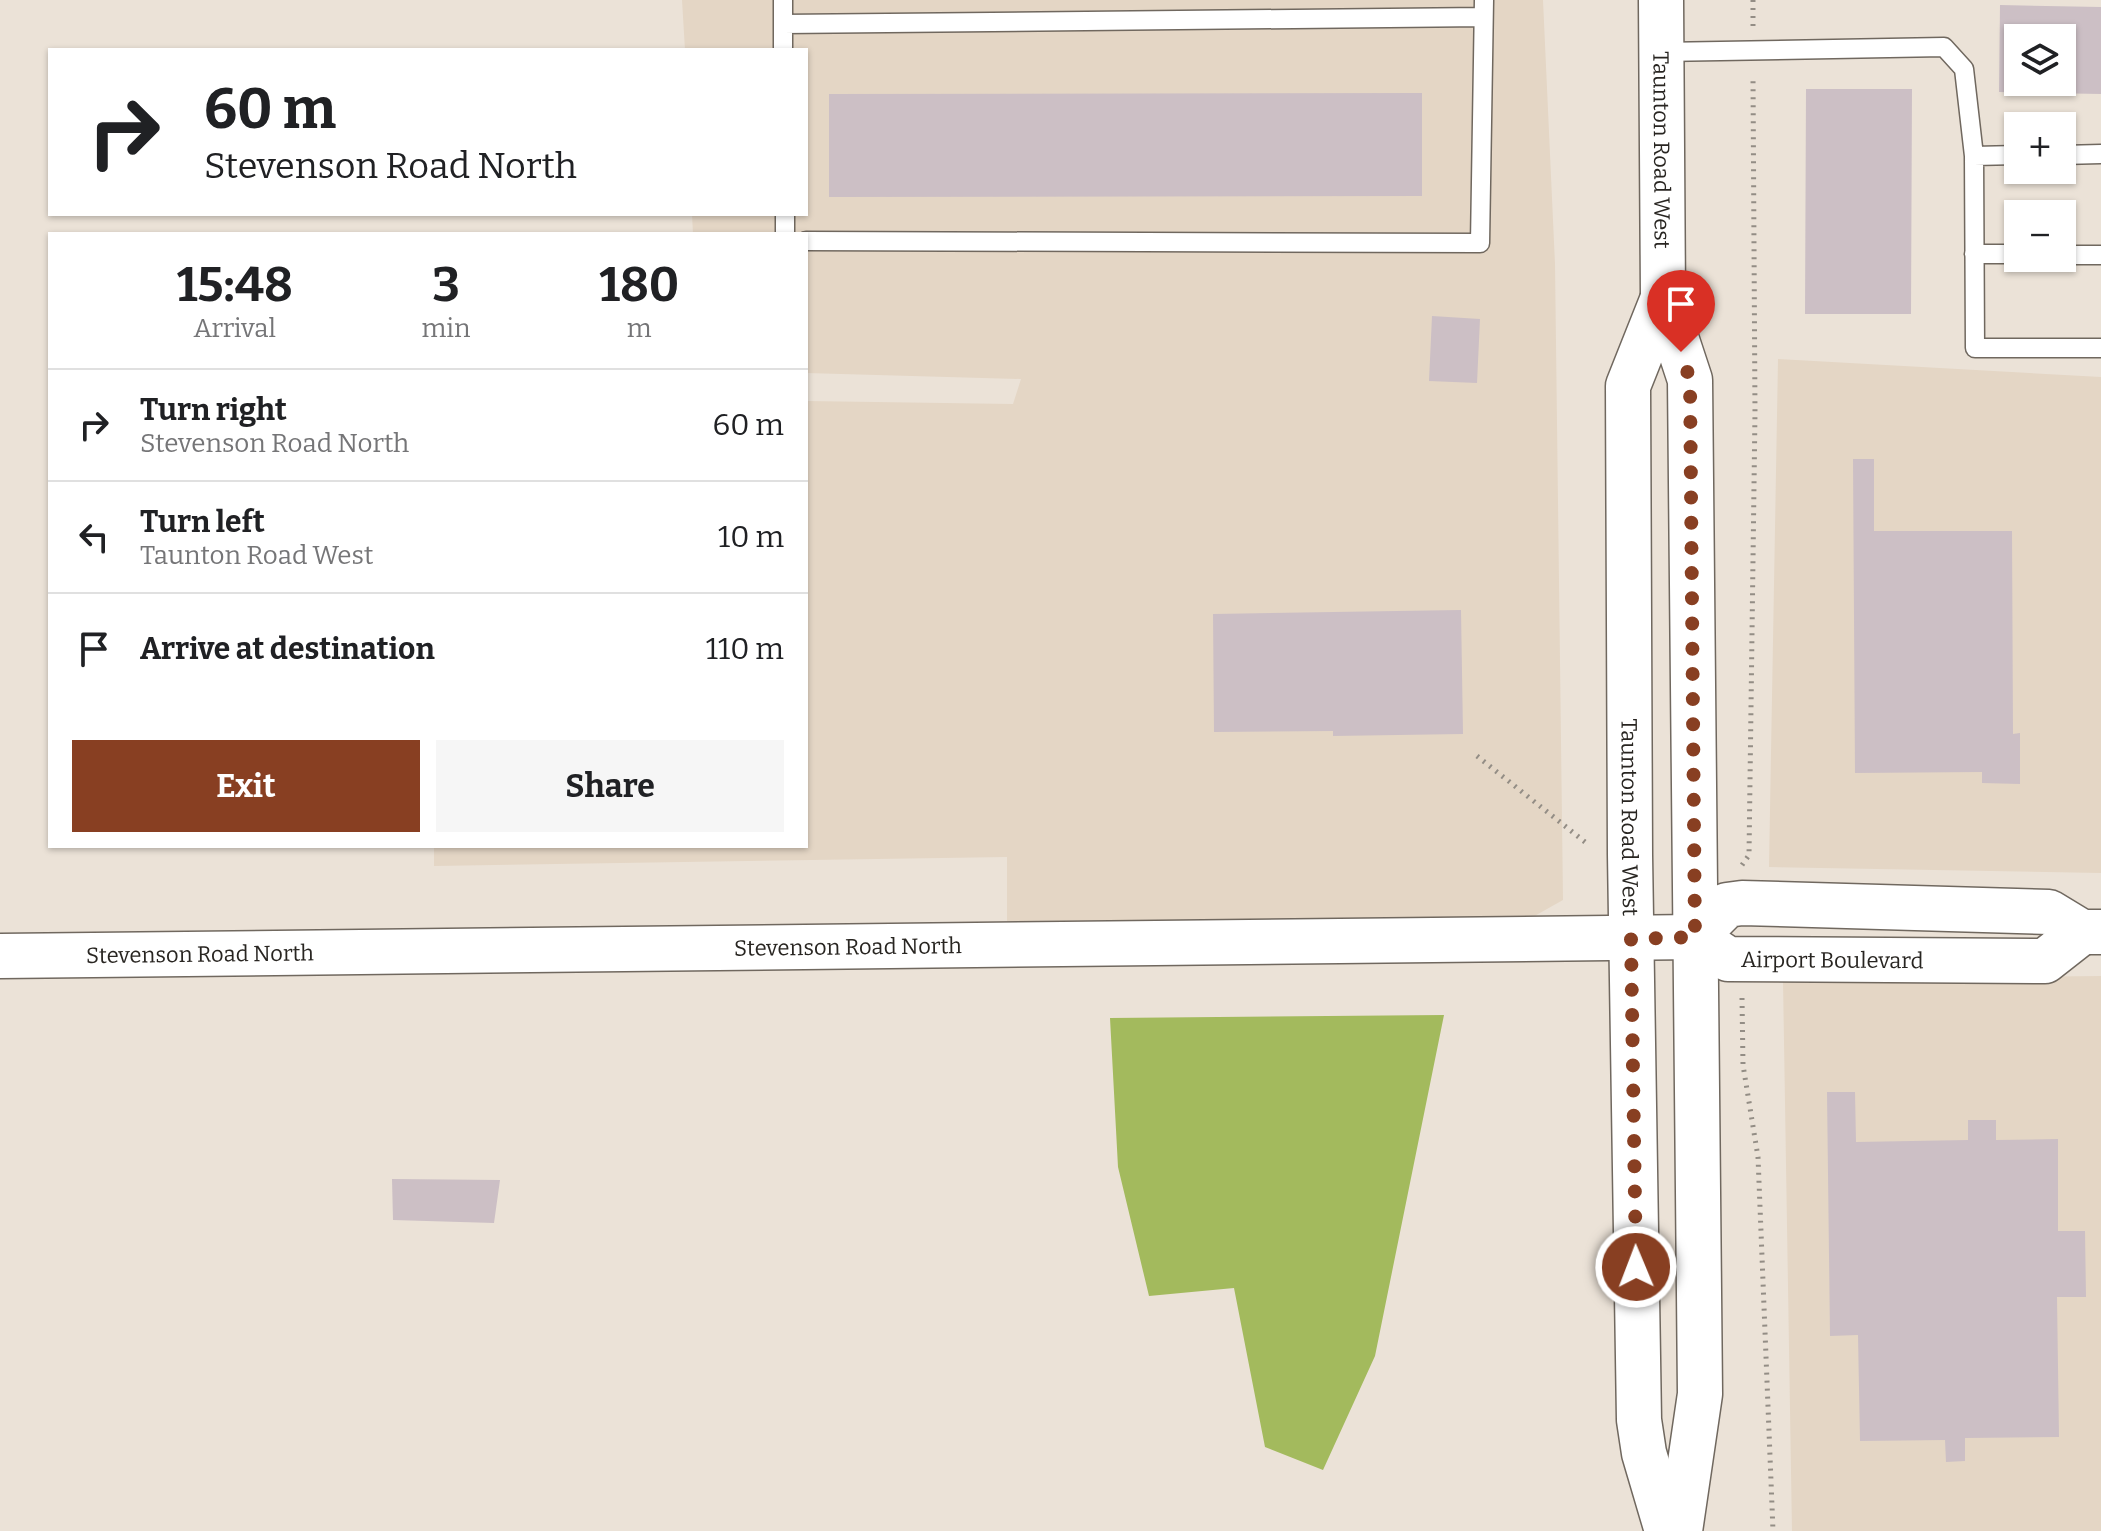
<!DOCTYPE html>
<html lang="en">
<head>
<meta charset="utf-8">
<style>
	:root { --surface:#fff; --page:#f6f6f6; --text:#202124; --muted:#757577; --line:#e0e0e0; --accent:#883f22 }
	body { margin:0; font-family:Bitter,serif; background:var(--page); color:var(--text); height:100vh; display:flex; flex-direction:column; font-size:30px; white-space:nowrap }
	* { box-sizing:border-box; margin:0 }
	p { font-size:26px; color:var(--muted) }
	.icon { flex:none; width:44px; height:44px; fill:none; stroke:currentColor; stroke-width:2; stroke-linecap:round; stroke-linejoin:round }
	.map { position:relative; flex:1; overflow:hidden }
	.side { position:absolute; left:48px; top:232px; width:760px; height:616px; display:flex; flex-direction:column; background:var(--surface); border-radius:0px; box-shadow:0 2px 6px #0004 }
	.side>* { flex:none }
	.banner { position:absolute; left:48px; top:48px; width:760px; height:168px; border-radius:0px; box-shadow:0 2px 6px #0004; background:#fff; color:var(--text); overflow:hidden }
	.fabs { position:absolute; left:2004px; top:24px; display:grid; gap:16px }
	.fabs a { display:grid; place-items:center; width:72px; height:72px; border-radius:0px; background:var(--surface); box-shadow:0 2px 6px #0004; font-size:40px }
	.pin { position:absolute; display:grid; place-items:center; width:68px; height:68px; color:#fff; margin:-82px -34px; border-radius:50% 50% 50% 0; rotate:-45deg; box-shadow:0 0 8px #0007 }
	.pin .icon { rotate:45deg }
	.me { position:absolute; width:88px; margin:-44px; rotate:359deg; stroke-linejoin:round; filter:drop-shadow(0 0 6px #0008) }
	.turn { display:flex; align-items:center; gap:28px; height:168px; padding:0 24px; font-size:36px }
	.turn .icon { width:104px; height:104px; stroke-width:2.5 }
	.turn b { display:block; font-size:56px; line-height:68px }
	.eta { display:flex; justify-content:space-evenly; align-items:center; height:136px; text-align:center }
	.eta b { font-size:48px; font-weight:700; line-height:56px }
	.action { display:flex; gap:16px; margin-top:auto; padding:16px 24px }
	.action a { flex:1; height:92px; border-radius:0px; background:var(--accent); color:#fff; font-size:32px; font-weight:700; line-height:92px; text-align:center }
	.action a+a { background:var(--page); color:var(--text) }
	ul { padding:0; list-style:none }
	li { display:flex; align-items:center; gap:24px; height:112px; padding:0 24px; border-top:2px solid var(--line) }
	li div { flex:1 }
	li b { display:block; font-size:30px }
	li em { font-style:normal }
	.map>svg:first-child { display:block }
	.built { fill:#e4d6c5 }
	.forest { fill:#a3ba5d }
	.building { fill:#ccbfc5; fill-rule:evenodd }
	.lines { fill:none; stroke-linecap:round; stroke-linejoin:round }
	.service-casing { stroke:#70685f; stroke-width:21 }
	.tertiary-casing { stroke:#70685f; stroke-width:47 }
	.secondary-casing { stroke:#70685f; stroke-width:47 }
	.path { stroke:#938d85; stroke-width:5; stroke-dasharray:2 6; stroke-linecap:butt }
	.service { stroke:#fff; stroke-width:18 }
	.tertiary { stroke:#fff; stroke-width:44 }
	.secondary { stroke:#fff; stroke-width:44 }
	.route { stroke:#883f22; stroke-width:14; stroke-dasharray:0 25.2 }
	.labels { text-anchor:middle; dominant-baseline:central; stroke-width:8; stroke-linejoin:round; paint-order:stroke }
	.street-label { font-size:22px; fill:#282521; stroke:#fff }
</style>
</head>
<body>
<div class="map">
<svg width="2101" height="1531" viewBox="0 0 2101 1531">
	<rect width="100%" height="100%" fill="#ebe2d7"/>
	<path class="built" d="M682,0H1543L1555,264L1563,900L1531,918L1007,921V857L434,866V846H806V401L1013,404L1021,379L806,373V234H693L692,214H806V50H685Z
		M1778,359L2101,377V873L1769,867Z
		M2101,976V1531H1792L1783,980Z"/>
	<path class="forest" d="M1444,1015L1375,1356L1323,1470L1265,1447L1234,1288L1149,1296L1118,1167L1110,1018Z"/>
	<path class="building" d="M2000,5L2101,7V94L1999,92ZM2018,38H2062V82H2018Z
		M1806,89H1912L1911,314H1805Z
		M1422,93V196L829,197V94Z
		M1432,316L1480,319L1477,383L1429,381Z
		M1853,459H1874V531H2012L2013,734L2020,733V784L1982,783V772L1855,773Z
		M1461,610L1463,734L1333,736V731L1214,732L1213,614Z
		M1827,1092H1855L1856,1142L1968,1140V1120H1996V1140L2058,1139V1231H2085L2086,1297H2057L2059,1437L1965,1438V1461L1946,1462L1945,1440L1860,1441L1858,1335L1830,1336Z
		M392,1179L500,1180L494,1223L393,1220Z"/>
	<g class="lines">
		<defs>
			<path id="service" d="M783,0V50
				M783,24L1483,17
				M1661,52L1944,47L1964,69L1974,156
				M2018,155L1974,156L1975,348H2101
				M2062,155L2101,154
				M785,214V234
				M806,241L1480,243L1484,0
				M1974,254H2018
				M2062,255H2101"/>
			<g id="tertiary">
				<path d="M1695,937L1727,905L1742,903L2049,912L2082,932H2101"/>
				<path id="s1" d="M1695,937L1728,959L2045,961L2082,932"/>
				<path id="s2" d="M0,956L1695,937"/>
			</g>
			<g id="secondary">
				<path id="s3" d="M1661,0L1663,298L1690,380L1700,1394L1680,1531"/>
				<path id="s4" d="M1663,298L1628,386L1630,855L1639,1420L1644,1453L1667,1531"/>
			</g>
		</defs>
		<use href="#service" class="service-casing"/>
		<use href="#tertiary" class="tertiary-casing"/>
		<use href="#secondary" class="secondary-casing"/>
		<path class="path" d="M1753,0V27
			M1477,756L1585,842
			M1742,865L1749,855L1755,412L1753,77
			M1742,998L1743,1065L1758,1157L1773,1531"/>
		<use href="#service" class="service"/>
		<use href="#tertiary" class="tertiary"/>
		<use href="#secondary" class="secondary"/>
	</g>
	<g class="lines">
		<path class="route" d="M1636,1267L1631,939L1695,937L1690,380L1681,352"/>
	</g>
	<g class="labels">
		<g class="street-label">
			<text stroke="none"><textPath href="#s3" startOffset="150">Taunton Road West</textPath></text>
			<text stroke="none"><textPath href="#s4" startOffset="526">Taunton Road West</textPath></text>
			<text stroke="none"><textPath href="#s2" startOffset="848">Stevenson Road North</textPath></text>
			<text stroke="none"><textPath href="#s2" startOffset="200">Stevenson Road North</textPath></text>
			<text stroke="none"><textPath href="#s1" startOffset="144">Airport Boulevard</textPath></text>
		</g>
	</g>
</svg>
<div class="fabs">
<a><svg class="icon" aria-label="layers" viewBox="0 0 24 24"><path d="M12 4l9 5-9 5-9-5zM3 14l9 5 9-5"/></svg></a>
<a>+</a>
<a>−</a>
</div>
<div class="pin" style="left:1681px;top:352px;background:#d93025"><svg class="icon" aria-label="arrive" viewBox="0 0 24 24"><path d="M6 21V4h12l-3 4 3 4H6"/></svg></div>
<svg class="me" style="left:1636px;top:1267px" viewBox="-20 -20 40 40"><circle r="17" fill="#883f22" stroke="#fff" stroke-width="3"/><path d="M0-11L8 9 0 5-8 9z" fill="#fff"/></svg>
<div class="banner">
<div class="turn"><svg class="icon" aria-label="right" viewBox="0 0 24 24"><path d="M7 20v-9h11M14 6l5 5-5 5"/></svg><div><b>60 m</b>Stevenson Road North</div></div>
</div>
<section class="side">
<div class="eta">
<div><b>15:48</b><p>Arrival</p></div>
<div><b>3</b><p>min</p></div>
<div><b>180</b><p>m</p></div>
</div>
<ul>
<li><svg class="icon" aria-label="right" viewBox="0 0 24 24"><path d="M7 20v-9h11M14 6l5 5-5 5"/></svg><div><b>Turn right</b><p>Stevenson Road North</p></div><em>60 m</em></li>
<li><svg class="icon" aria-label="left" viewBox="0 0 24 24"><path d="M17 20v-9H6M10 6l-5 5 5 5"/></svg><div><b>Turn left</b><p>Taunton Road West</p></div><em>10 m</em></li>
<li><svg class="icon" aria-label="arrive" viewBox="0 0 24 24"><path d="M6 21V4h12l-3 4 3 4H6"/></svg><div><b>Arrive at destination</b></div><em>110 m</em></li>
</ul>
<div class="action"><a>Exit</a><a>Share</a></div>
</section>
</div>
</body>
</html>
